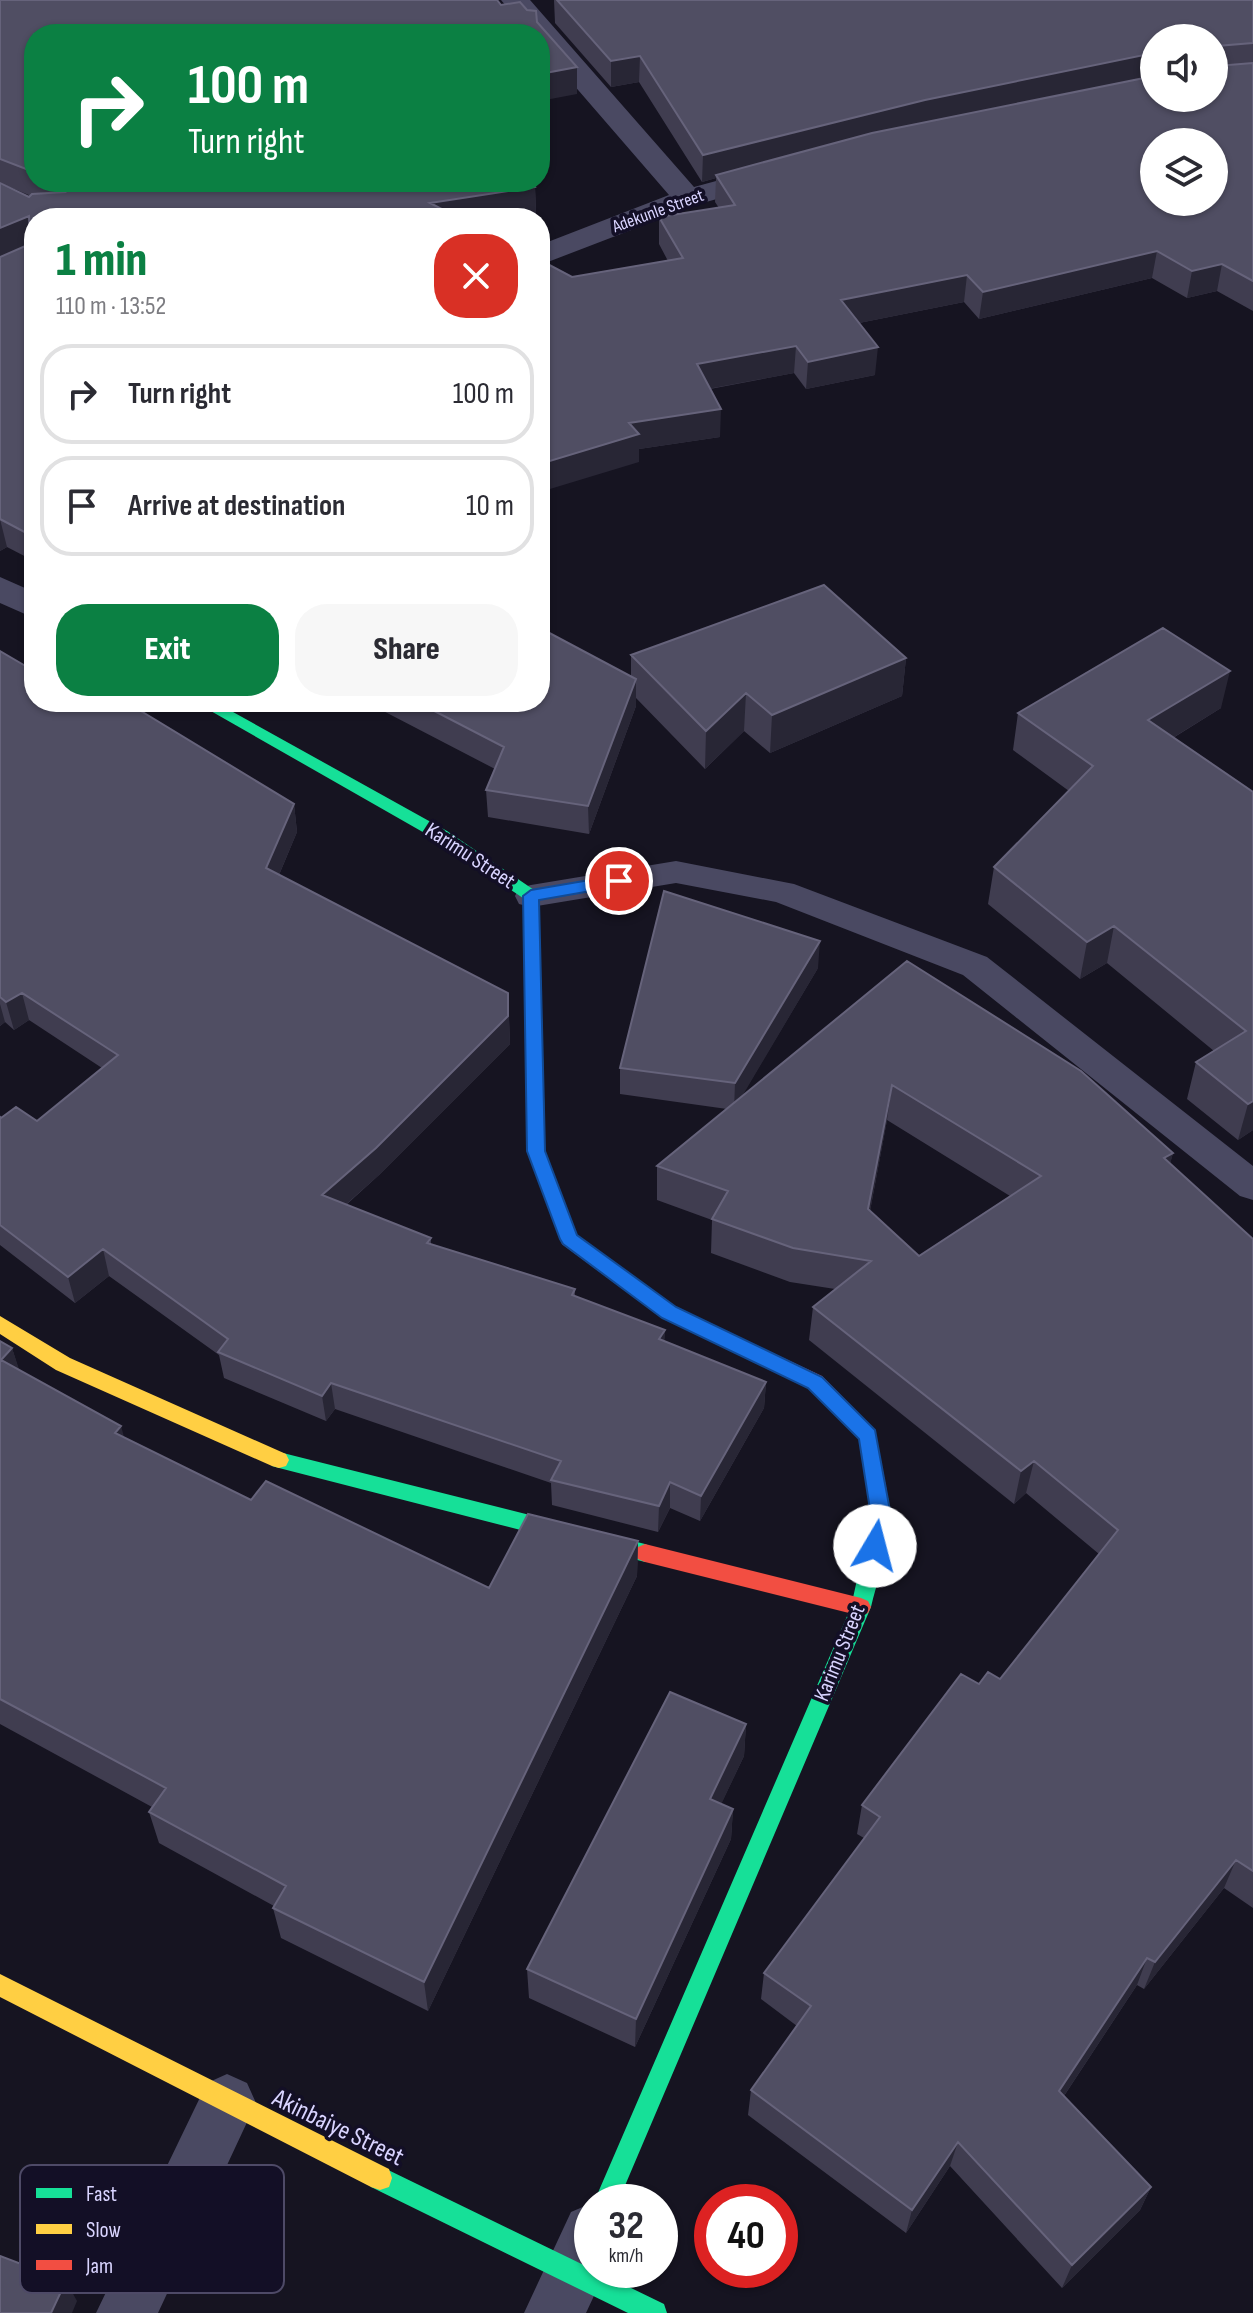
<!DOCTYPE html>
<html lang="en">
<head>
<meta charset="utf-8">
<style>
	:root { --surface:#fff; --page:#f7f7f7; --text:#2b2b33; --muted:#7c7c81; --line:#e1e1e2; --accent:#0b8043 }
	body { margin:0; font-family:"Sofia Sans Condensed",sans-serif; background:var(--page); color:var(--text); height:100vh; display:flex; flex-direction:column; font-size:30px; white-space:nowrap }
	* { box-sizing:border-box; margin:0 }
	p { font-size:26px; color:var(--muted) }
	.icon { flex:none; width:44px; height:44px; fill:none; stroke:currentColor; stroke-width:2; stroke-linecap:round; stroke-linejoin:round }
	.map { position:relative; flex:1; overflow:hidden }
	.details { position:absolute; left:24px; top:208px; width:526px; height:504px; display:flex; flex-direction:column; background:var(--surface); border-radius:32px; box-shadow:0 2px 6px #0004 }
	.details>* { flex:none }
	.banner { position:absolute; left:24px; top:24px; width:526px; height:168px; border-radius:32px; box-shadow:0 2px 6px #0004; background:#0b8043; color:#fff; overflow:hidden }
	.tools { position:absolute; left:1140px; top:24px; display:grid; gap:16px }
	.tools a { display:grid; place-items:center; width:88px; height:88px; border-radius:50%; background:var(--surface); box-shadow:0 2px 6px #0004; font-size:40px }
	.speed { position:absolute; left:574px; top:2184px; display:flex; gap:16px; font-size:40px; font-weight:700; text-align:center }
	.speed>* { display:grid; place-content:center; width:104px; height:104px; border-radius:50%; background:var(--surface); box-shadow:0 2px 6px #0004; line-height:1 }
	.speed small { font-size:20px; font-weight:400 }
	.speed .limit { border:12px solid #d22; background:#fff; color:#111 }
	.pin { position:absolute; display:grid; place-items:center; width:68px; height:68px; color:#fff; margin:-34px; border:4px solid #fff; border-radius:50%; box-shadow:0 2px 8px #0007 }
	.me { position:absolute; width:88px; margin:-44px; rotate:8deg; stroke-linejoin:round; filter:drop-shadow(0 0 6px #0008) }
	.turn { display:flex; align-items:center; gap:28px; height:168px; padding:0 32px; font-size:36px }
	.turn .icon { width:104px; height:104px; stroke-width:2.5 }
	.turn b { display:block; font-size:56px; line-height:68px }
	.round { display:grid; place-items:center; flex:none; width:84px; height:84px; border-radius:32px; background:var(--page) }
	.overview { display:flex; align-items:center; justify-content:space-between; height:136px; padding:0 32px }
	h1 { font-size:48px; font-weight:800; line-height:60px; color:var(--accent) }
	.primary-button { display:flex; gap:16px; margin-top:auto; padding:16px 32px }
	.primary-button a { flex:1; height:92px; border-radius:32px; background:var(--accent); color:#fff; font-size:32px; font-weight:800; line-height:92px; text-align:center }
	.primary-button a+a { background:var(--page); color:var(--text) }
	ul { padding:0; list-style:none }
	li { display:flex; align-items:center; gap:24px; height:100px; margin:0 16px 12px; padding:0 16px; border:4px solid var(--line); border-radius:32px }
	li div { flex:1 }
	li b { display:block; font-size:30px }
	li em { font-style:normal }
	.map>svg:first-child { display:block }
	.lines { fill:none; stroke-linecap:round; stroke-linejoin:round }
	.lane { fill:#4a4962; fill-rule:evenodd }
	.street { fill:#4a4962; fill-rule:evenodd }
	.fast { fill:#16e098; fill-rule:evenodd }
	.slow { fill:#ffcf43; fill-rule:evenodd }
	.jam { fill:#f24e42; fill-rule:evenodd }
	.wall { fill:#403d50; fill-rule:evenodd }
	.shaded-wall { fill:#282635 }
	.building { fill:#504e63; stroke:#66637b; stroke-width:2; fill-rule:evenodd }
	.route { fill:#1a73e8; stroke:#114b97; stroke-width:2 }
	.labels { text-anchor:middle; dominant-baseline:central; stroke-width:7; stroke-linejoin:round; paint-order:stroke }
	.far-street-label { font-size:18px; fill:#d9d4ff; stroke:#130f26 }
	.street-label { font-size:22px; fill:#d9d4ff; stroke:#130f26 }
	.near-street-label { font-size:26px; fill:#d9d4ff; stroke:#130f26 }
	.key { fill:#130f26; stroke:#4e4a67; stroke-width:2 }
	.key-label { font-size:22px; fill:#d9d4ff }
</style>
</head>
<body>
<div class="map">
<svg width="1253" height="2313" viewBox="0 0 1253 2313">
	<rect width="100%" height="100%" fill="#161421"/>
	<g class="lines">
		<path class="lane" d="M676,861L794,884L987,957L1253,1166V1200L1240,1196L963,975L776,902L676,883L531,907L519,904L515,896L519,888L531,885Z"/>
		<path class="street" d="M501,0H530L694,187L771,166L781,169L786,175L781,181L699,204L540,265V245L669,195L540,46V34H530Z
			M0,577L34,592V618L0,603Z
			M227,2074L247,2083L256,2103L158,2313H96L207,2083Z
			M592,2203V2270H606L586,2313H524L571,2212Z"/>
		<path class="fast" d="M195,702H215L447,831L537,892L539,896L545,1137L542,1142H530L527,1137L523,898L435,839Z
			M279,1452L645,1544L652,1547L655,1553L652,1559L645,1562L279,1468L272,1466L269,1460L272,1454Z
			M877,1483L884,1486C900,1518 879,1573 871,1607L618,2202H594L851,1607L871,1516L867,1492L870,1486Z
			M380,2166L664,2304L667,2313H628L371,2187L368,2178L371,2169Z"/>
		<path class="slow" d="M0,1316L70,1358L286,1454L289,1460L286,1466L279,1468L272,1466L56,1370L0,1334Z
			M0,1974L389,2169L392,2178L389,2187L380,2190L371,2187L0,1997Z"/>
		<path class="jam" d="M536,1130L545,1137V1151L577,1235L676,1308L822,1376L875,1430L887,1492L884,1498L877,1501L870,1498L867,1492L859,1439L808,1388L662,1318L562,1244L527,1151V1137Z
			M645,1544L861,1598L868,1601L871,1607L868,1613L861,1616L645,1562L638,1559L635,1553L638,1547Z"/>
	</g>
	<path class="wall" d="M0,0L501,5L537,22L577,94L34,34V182H532L535,187L536,214L508,218H34V561L7,547L0,551V183L29,197L31,196L0,183Z
		M554,0H1253V311L1217,291L1187,298L1152,278L979,319L964,302L859,323L875,375L806,389L794,373L710,389L720,437L639,449V462L572,277L668,261L659,244V217L719,208L715,202L716,178L702,182L639,82L611,87L555,23ZM1154,38L1214,98H1154Z
		M0,651L34,702L294,804L297,832L279,875L508,993L510,1044L379,1175L346,1205L431,1238V1244L575,1289V1296L665,1330L664,1341L766,1382L764,1408L700,1521L670,1508L658,1532L552,1505L551,1483L335,1409L326,1421L224,1378L219,1355L109,1276L75,1303L0,1245V1117L37,1121L102,1068L29,1020L14,1030L5,1022L0,1026Z
		M631,655L906,658L902,696L770,753L744,731L705,769L636,698V706L589,834L488,817L486,790L495,769L366,702H540L631,676Z
		M1221,708L1173,738L1253,792V1130L1238,1140L1187,1099L1196,1062L1214,1051L1107,963L1080,979L988,904L994,867L1069,791L1013,750L1018,713Z
		M907,961L1173,1153L1170,1163L1253,1239V1908L1224,1888L1144,1989L1137,1985L1064,2096L1151,2187L1140,2210L1062,2288L950,2166L906,2233L748,2115L751,2090L797,2026L761,1999L764,1973L864,1838L857,1834L862,1805L979,1684L1000,1679L1099,1554L1026,1493L1014,1504L809,1340L813,1307L835,1289L790,1282L711,1253L712,1220L657,1200V1166L727,1109L620,1094V1068L818,968L741,1097ZM887,1120L1010,1196L919,1256L870,1211Z
		M0,1341L12,1348L19,1371L124,1438L251,1500L489,1588L638,1541L637,1576L428,2011L281,1938L273,1908L274,1906L159,1843L149,1812L152,1807L0,1724Z
		M746,1724L744,1756L721,1804L733,1809L731,1839L635,2047L529,1998L527,1969Z"/>
	<path class="shaded-wall" d="M1154,53L1153,78L716,175V178L702,182L703,155L925,100Z
		M640,56L639,82L611,87V61Z
		M577,67V94L540,101V74Z
		M535,187L536,214L508,218H431L430,203Z
		M29,216L34,243L0,258V228Z
		M1157,251L1152,278L979,319L983,292Z
		M1222,264L1217,291L1187,298L1192,271Z
		M967,275L964,302L839,327L841,300Z
		M796,346L794,373L697,391V364Z
		M878,347L875,375L806,389L808,362Z
		M721,409L720,437L639,449V462L540,492V464L629,423Z
		M0,519L7,547L0,551Z
		M906,658L902,696L770,753L772,715Z
		M1230,671L1221,708L1140,758L1148,720Z
		M636,679V706L589,834L588,806Z
		M746,693L744,731L705,769L706,731Z
		M294,804L297,832L270,896L266,868Z
		M1114,926L1107,963L1080,979L1087,942Z
		M820,941L818,968L734,1110L735,1083Z
		M22,993L29,1020L14,1030L6,1002Z
		M508,993L510,1044L379,1175L326,1222L322,1195Z
		M0,1004L5,1022L0,1026Z
		M892,1085L887,1120L864,1243L868,1209Z
		M1253,1101V1130L1238,1140L1248,1104Z
		M1173,1153L1164,1188V1158Z
		M103,1249L109,1276L75,1303L68,1277Z
		M665,1330L664,1356L659,1339Z
		M12,1348L24,1384L1,1360Z
		M766,1382L764,1408L700,1521L701,1496Z
		M331,1383L335,1409L326,1421L322,1396Z
		M121,1426L131,1462L115,1433Z
		M1034,1461L1026,1493L1014,1504L1021,1471Z
		M670,1482V1508L658,1532L659,1506Z
		M638,1541L637,1576L428,2011L424,1982Z
		M746,1724L744,1756L709,1830L710,1799Z
		M733,1809L731,1839L635,2047L636,2019Z
		M1236,1860L1224,1888L1144,1989L1155,1962Z
		M1147,1958L1137,1985L1050,2117L1059,2091Z
		M958,2142L950,2166L906,2233L912,2210Z
		M1151,2187L1140,2210L1062,2288L1072,2265Z
		M66,2281L77,2301L72,2313H51Z"/>
	<path class="building" d="M0,0H497L501,5L520,2L527,10L536,11L537,22L577,67L540,74V34H34V172L0,159Z
		M557,0H1253V43L1217,46V66L1253,63V281L1222,264L1192,271L1157,251L983,292L967,275L841,300L878,347L808,362L796,346L697,364L721,409L629,423L639,434L540,464V260L572,277L683,258L659,217L735,205L716,175L872,133L1154,76V98H1214V38H1154V53L925,100L703,155L640,56L611,61ZM1154,142H1214V202H1154Z
		M58,182H532L535,187L430,203L459,218H34V537L0,519V257L30,244L29,216L0,228V183L29,197L32,194L65,192Z
		M824,585L906,658L772,715L746,693L706,731L631,655Z
		M540,628L636,679L588,806L486,790L504,747L417,702H540Z
		M1163,628L1230,671L1148,720L1253,792V1101L1248,1104L1196,1062L1246,1031L1114,926L1087,942L994,867L1093,766L1018,713Z
		M0,651L34,671V702H126L294,804L266,868L508,993V1016L376,1148L322,1195L431,1238L427,1243L575,1289L572,1295L665,1330L659,1339L766,1382L701,1496L670,1482L659,1506L551,1480L561,1461L331,1383L322,1396L218,1352L228,1339L103,1249L68,1277L0,1225V1117L1,1118L16,1107L37,1121L118,1055L22,993L6,1002L0,997Z
		M664,891L820,941L735,1083L620,1068Z
		M907,961L1081,1071L1173,1153L1164,1158L1253,1239V1871L1236,1860L1155,1962L1147,1958L1059,2091L1151,2187L1072,2265L958,2142L912,2210L751,2090L811,2006L764,1973L880,1817L862,1805L961,1674L979,1684L988,1672L1000,1679L1118,1530L1034,1461L1021,1471L813,1307L871,1261L793,1248L712,1219L728,1191L657,1166ZM892,1085L1041,1176L919,1256L868,1209Z
		M0,1341L12,1348L1,1360L121,1426L115,1433L251,1500L266,1481L489,1588L528,1514L638,1541L424,1982L273,1908L286,1886L149,1812L166,1788L0,1699Z
		M670,1692L746,1724L710,1799L733,1809L636,2019L527,1969Z
		M0,2256L66,2281L51,2313H0Z"/>
	<path class="route" d="M619,875L627,881L625,885L539,900L545,1151L577,1235L676,1307L822,1377L875,1430L891,1516L882,1552L875,1555L867,1552L864,1546L871,1516L859,1439L808,1388L662,1318L563,1244L560,1239L527,1151L523,896L531,890Z"/>
	<g class="labels">
		<g class="far-street-label">
			<text transform="translate(658 211) rotate(-20)">Adekunle Street</text>
		</g>
		<g class="street-label">
			<text transform="translate(470 856) rotate(33)">Karimu Street</text>
			<text transform="translate(840 1653) rotate(-68)">Karimu Street</text>
		</g>
		<g class="near-street-label">
			<text transform="translate(338 2128) rotate(26)">Akinbaiye Street</text>
		</g>
	</g>
	<rect x="20" y="2165" width="264" height="128" rx="12" class="key"/>
	<rect x="36" y="2188" width="36" height="10" fill="#16e098"/>
	<rect x="36" y="2224" width="36" height="10" fill="#ffcf43"/>
	<rect x="36" y="2260" width="36" height="10" fill="#f24e42"/>
	<g class="key-label">
		<text x="86" y="2201">Fast</text>
		<text x="86" y="2237">Slow</text>
		<text x="86" y="2273">Jam</text>
	</g>
</svg>
<div class="tools">
<a><svg class="icon" aria-label="sound" viewBox="0 0 24 24"><path d="M4 9h4l5-4v14l-5-4H4zM17 9q2 3 0 6"/></svg></a>
<a><svg class="icon" aria-label="layers" viewBox="0 0 24 24"><path d="M12 4l9 5-9 5-9-5zM3 14l9 5 9-5"/></svg></a>
</div>
<div class="speed"><div>32<small>km/h</small></div><div class="limit">40</div></div>
<div class="pin" style="left:619px;top:881px;background:#d93025"><svg class="icon" aria-label="arrive" viewBox="0 0 24 24"><path d="M6 21V4h12l-3 4 3 4H6"/></svg></div>
<svg class="me" style="left:875px;top:1546px" viewBox="-20 -20 40 40"><circle r="19" fill="#fff"/><path d="M0-13L10 11 0 6-10 11z" fill="#1a73e8"/></svg>
<div class="banner">
<div class="turn"><svg class="icon" aria-label="right" viewBox="0 0 24 24"><path d="M7 20v-9h11M14 6l5 5-5 5"/></svg><div><b>100 m</b>Turn right</div></div>
</div>
<section class="details">
<div class="overview"><div><h1>1 min</h1><p>110 m · 13:52</p></div><a class="round" style="background:#d93025;color:#fff"><svg class="icon" aria-label="close" viewBox="0 0 24 24"><path d="M6 6l12 12M18 6L6 18"/></svg></a></div>
<ul>
<li><svg class="icon" aria-label="right" viewBox="0 0 24 24"><path d="M7 20v-9h11M14 6l5 5-5 5"/></svg><div><b>Turn right</b></div><em>100 m</em></li>
<li><svg class="icon" aria-label="arrive" viewBox="0 0 24 24"><path d="M6 21V4h12l-3 4 3 4H6"/></svg><div><b>Arrive at destination</b></div><em>10 m</em></li>
</ul>
<div class="primary-button"><a>Exit</a><a>Share</a></div>
</section>
</div>
</body>
</html>
